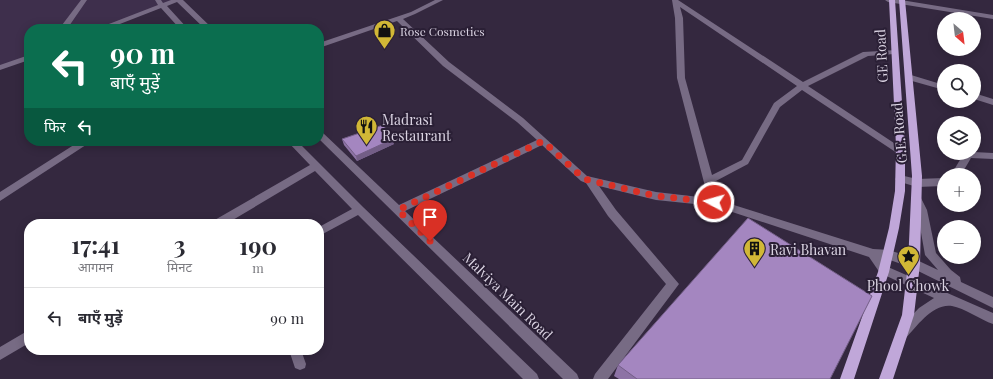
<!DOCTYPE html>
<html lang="hi">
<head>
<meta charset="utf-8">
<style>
	:root { --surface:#fff; --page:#f7f7f7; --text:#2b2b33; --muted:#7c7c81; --line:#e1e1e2 }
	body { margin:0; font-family:"Playfair Display","Noto Sans Devanagari",serif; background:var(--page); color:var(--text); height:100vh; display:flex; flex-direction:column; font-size:15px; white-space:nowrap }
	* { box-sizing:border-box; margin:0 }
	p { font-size:13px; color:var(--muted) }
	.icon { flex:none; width:22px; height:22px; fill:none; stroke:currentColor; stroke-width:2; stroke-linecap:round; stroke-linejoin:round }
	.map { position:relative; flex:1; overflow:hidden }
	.side { position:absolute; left:24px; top:219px; width:300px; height:136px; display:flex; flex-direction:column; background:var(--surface); border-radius:16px; box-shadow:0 2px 10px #0003 }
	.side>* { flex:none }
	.hud { position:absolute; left:24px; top:24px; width:300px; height:122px; border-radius:16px; box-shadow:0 2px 10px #0003; background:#0b6e4f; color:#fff; overflow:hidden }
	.needle { width:26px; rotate:152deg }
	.fabs { position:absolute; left:937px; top:12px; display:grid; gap:8px }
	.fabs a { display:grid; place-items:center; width:44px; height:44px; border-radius:50%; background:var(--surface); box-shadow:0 2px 10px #0003; font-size:20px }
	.pin { position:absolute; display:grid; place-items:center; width:34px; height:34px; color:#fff; margin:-41px -17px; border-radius:50% 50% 50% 0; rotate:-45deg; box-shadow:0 0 4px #0007 }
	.pin .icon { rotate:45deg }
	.me { position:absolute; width:44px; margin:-22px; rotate:276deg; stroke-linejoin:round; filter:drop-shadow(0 0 3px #0008) }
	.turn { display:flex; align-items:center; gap:14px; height:84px; padding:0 20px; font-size:18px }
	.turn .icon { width:52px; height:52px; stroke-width:2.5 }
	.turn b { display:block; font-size:28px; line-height:34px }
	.then { display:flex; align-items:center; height:38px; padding:0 20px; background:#0003; gap:8px; font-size:15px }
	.eta { display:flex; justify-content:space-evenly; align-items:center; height:68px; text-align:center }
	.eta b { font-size:24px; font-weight:700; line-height:28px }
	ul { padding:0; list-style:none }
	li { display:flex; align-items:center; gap:12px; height:60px; padding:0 20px; border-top:1px solid var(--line) }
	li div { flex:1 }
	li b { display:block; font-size:15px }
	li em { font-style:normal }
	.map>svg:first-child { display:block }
	.built { fill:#3e2f4c }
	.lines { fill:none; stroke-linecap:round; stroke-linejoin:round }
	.minor { fill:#776b84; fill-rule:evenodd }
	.major { fill:#c0a7d9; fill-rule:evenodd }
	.wall { fill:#8d73a5 }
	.shaded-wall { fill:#735e86 }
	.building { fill:#a486c0; stroke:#735e86 }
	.route { stroke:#d93025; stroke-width:7; stroke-dasharray:0 12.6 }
	.labels { text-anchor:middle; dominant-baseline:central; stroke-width:4; stroke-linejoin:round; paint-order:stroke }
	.far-poi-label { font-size:12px; fill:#dad3e2; stroke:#2a1f35; text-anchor:start }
	.street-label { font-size:14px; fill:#dad3e2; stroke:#2a1f35 }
	.poi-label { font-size:14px; fill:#dad3e2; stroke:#2a1f35; text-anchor:start }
</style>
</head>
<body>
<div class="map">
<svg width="993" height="379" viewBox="0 0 993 379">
	<rect width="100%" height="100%" fill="#34283f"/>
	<path class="built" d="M0,0H181L105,29H29V58L0,69Z"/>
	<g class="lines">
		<path class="minor" d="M81,0H87L67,29H59Z
			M155,0H161L163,3L171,0H183L213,29H205L177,2L167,6L188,29H180L161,8L107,29H96L158,5Z
			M435,0H443L415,14L403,19L449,62L523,118L587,176L656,192L708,198L677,78L675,18L672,0H678L803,82L863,52L897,50L898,52L894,54L868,56L808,86L903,149L905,151L903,153H897L802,90L780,107L748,164L714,182L718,200L873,249C897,249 917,260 938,270L925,255L917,210L911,199L912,196H920L927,210L936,253L951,270L960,277L961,282L993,297V308L910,267L887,259H882L888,267L993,313V324C981,320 964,308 952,306C933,303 917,326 905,339L901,341L897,339L895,335L897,331L919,308L934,298L880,273L869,257L714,206L656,200L599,186L616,210L679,284L608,379H593L595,374L666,284L608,216L586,183L581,181L542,145L405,211L577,374L579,379H563L319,139V131L322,132L399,205L537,140L517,122L443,66L397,21L319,48V43L411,12ZM680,7L797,86L774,103L742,160L712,175L685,78L683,18Z
			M885,0H901L993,15V19L888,2Z
			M29,55V60L0,70V65Z
			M905,75H911L944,85V90L905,79Z
			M974,93L993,99V105L974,99Z
			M80,141H92L0,201V192Z
			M287,141H297L363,207L537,374L539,379H523L358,215L319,236V227L352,209L315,171L226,224H212L213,221L310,165Z
			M974,152L993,153V159L971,158L961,175H951L964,153Z
			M900,175L917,179L944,178V186L917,187L897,181L895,179Z
			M29,330V343L0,360V347Z
			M289,350H301L306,364L305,368L300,370L295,368Z"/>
		<path class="major" d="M889,0H895L905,146V191L899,228L889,272L854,379H840L878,272L889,228L895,191L896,146Z
			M899,0H905L922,176L920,264L914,315L893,379H879L902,315L908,264L912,176Z"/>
	</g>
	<path class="wall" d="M342,139L394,144L357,161L344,145Z
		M618,365L830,379H619L614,376Z"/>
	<path class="shaded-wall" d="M393,139L394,144L357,161L356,156Z"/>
	<path class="building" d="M383,125L393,139L356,156L342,139Z
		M748,218L872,296L830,379H637L618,365Z"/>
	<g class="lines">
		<path class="route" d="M430,241L398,210L543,141L584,179L656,196L714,202"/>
	</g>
	<defs>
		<symbol id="shop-pin" viewBox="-11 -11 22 30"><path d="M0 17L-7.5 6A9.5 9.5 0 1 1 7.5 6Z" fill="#d1b736" stroke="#2a1f35"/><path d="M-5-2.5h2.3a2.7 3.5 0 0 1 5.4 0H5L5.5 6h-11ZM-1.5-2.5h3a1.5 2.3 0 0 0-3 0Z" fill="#111"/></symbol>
		<symbol id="restaurant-pin" viewBox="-11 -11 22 30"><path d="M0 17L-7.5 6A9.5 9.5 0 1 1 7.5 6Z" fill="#d1b736" stroke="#2a1f35"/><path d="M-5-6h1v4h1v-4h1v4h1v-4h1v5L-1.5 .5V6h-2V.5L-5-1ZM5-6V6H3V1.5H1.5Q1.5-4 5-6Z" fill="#111"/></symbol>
		<symbol id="building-pin" viewBox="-11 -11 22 30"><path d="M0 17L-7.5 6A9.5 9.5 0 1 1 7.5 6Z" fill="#d1b736" stroke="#2a1f35"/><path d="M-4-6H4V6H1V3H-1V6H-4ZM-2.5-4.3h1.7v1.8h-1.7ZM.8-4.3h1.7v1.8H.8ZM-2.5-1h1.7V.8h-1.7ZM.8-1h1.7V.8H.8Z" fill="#111"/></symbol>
		<symbol id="sight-pin" viewBox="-11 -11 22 30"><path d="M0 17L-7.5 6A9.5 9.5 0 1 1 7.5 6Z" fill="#d1b736" stroke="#2a1f35"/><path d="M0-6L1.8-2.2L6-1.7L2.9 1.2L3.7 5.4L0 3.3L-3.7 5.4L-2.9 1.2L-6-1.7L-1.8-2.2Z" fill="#111"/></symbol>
	</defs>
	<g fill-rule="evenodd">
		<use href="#shop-pin" x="372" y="18" width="25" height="34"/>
		<use href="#restaurant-pin" x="354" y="114" width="25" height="34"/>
		<use href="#building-pin" x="742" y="236" width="25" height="34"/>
		<use href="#sight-pin" x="896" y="244" width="25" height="34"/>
	</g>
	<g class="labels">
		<g class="far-poi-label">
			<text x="400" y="31">Rose Cosmetics</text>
		</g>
		<g class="street-label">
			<text transform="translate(881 56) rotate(-93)">GE Road</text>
			<text transform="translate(899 133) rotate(-95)">G.E. Road</text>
			<text transform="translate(508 296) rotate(44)">Malviya Main Road</text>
		</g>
		<g class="poi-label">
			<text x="382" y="119">Madrasi<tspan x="382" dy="16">Restaurant</tspan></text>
			<text x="770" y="249">Ravi Bhavan</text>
			<text x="908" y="285" text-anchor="middle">Phool Chowk</text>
		</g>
	</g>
</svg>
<div class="fabs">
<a><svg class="needle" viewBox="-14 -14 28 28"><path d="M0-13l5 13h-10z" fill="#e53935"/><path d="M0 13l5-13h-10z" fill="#7c7c81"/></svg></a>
<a><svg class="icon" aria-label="search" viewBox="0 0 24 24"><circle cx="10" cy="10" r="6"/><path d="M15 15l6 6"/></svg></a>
<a><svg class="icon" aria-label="layers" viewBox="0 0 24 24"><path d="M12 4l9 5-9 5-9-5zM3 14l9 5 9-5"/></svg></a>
<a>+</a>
<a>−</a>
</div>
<div class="pin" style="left:430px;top:241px;background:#d93025"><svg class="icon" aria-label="arrive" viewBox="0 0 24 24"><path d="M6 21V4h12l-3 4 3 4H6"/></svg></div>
<svg class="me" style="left:714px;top:202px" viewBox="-20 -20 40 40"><circle r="17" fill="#d93025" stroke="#fff" stroke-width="3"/><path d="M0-11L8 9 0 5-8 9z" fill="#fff"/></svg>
<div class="hud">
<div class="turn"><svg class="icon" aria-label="left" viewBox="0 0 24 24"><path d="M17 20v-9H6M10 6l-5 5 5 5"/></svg><div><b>90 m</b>बाएँ मुड़ें</div></div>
<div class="then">फिर<svg class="icon" aria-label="left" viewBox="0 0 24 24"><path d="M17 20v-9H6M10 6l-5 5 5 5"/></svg></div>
</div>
<section class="side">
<div class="eta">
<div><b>17:41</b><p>आगमन</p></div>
<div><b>3</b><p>मिनट</p></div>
<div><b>190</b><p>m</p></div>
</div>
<ul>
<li><svg class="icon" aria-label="left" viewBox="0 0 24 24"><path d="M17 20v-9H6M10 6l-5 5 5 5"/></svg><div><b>बाएँ मुड़ें</b></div><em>90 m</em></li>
</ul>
</section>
</div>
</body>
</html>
